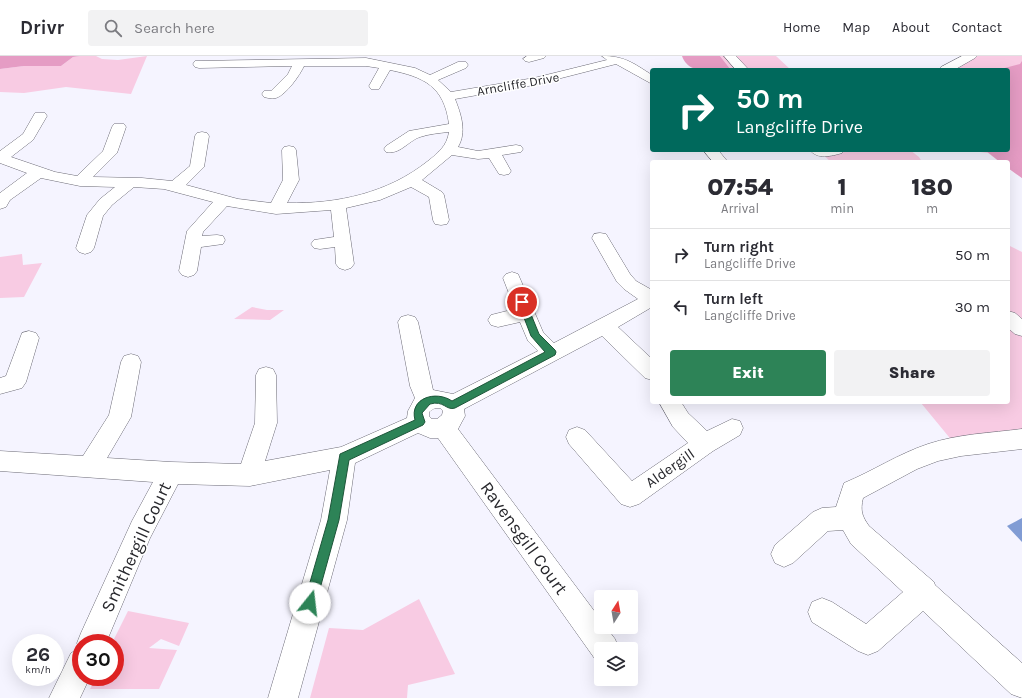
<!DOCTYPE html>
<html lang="en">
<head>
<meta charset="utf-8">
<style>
	:root { --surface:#fff; --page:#f2f2f3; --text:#2b2b33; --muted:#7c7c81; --line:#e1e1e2; --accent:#2d8357 }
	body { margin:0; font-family:Karla,sans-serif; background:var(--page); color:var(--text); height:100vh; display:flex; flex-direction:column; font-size:15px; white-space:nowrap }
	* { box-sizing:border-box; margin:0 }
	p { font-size:13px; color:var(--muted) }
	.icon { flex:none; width:22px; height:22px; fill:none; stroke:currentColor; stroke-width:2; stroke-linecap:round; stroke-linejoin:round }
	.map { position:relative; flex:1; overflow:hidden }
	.side { position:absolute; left:650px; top:104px; width:360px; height:244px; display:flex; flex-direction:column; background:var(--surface); border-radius:4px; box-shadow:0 4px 16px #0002 }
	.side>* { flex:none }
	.hud { position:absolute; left:650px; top:12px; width:360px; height:84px; border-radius:4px; box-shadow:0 4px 16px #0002; background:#00695c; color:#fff; overflow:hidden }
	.needle { width:26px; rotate:11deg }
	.buttons { position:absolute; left:594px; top:534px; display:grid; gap:8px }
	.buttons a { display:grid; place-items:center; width:44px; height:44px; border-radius:4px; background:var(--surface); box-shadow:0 4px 16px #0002; font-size:20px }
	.speed { position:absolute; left:12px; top:578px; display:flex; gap:8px; font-size:20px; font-weight:700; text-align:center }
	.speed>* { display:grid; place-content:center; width:52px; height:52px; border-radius:50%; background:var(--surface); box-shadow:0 4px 16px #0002; line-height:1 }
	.speed small { font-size:10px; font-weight:400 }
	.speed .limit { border:6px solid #d22; background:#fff; color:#111 }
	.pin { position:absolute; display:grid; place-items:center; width:34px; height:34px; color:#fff; margin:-17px; border:2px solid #fff; border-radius:50%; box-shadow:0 1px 4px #0007 }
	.me { position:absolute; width:44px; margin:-22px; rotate:16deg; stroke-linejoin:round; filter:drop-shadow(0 0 3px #0008) }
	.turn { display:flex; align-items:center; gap:14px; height:84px; padding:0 20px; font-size:18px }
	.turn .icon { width:52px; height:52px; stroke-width:2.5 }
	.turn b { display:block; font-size:28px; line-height:34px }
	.eta { display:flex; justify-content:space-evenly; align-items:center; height:68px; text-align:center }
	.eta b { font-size:24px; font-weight:800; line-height:28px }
	.primary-button { display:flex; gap:8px; margin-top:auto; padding:8px 20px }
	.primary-button a { flex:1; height:46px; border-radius:4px; background:var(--accent); color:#fff; font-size:16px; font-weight:800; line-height:46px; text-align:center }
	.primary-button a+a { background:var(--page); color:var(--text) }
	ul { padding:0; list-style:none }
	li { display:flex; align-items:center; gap:12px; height:52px; padding:0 20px; border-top:1px solid var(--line) }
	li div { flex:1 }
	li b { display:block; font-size:15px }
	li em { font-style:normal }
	header { display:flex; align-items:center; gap:24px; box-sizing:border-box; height:56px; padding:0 20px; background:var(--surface); border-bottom:1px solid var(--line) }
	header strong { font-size:19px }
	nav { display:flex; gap:22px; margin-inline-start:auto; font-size:14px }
	.search { width:280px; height:36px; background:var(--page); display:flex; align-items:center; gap:10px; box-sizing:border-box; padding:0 14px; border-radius:4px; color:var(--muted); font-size:15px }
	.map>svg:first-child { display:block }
	.green { fill:#f8cbe3 }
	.forest { fill:#e59cc4 }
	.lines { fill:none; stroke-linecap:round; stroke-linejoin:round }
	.minor-casing { stroke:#6c6b76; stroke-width:1 }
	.minor { fill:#fff; fill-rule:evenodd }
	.wall { fill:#819cd4 }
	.route { fill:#2d8357; stroke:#1d5539 }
	.labels { text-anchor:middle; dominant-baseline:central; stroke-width:3; stroke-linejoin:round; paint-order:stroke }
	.far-street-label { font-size:13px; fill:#28282d; stroke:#fff }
	.street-label { font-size:15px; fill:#28282d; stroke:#fff }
	.near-street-label { font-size:18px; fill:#28282d; stroke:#fff }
</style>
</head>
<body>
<header>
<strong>Drivr</strong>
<div class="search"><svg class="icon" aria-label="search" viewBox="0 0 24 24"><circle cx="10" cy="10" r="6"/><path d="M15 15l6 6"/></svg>Search here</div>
<nav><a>Home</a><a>Map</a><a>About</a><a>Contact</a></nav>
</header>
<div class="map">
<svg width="1022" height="642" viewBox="0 0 1022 642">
	<rect width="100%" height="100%" fill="#f5f4ff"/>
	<path class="green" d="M80,0H96L102,3L118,4L147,0L131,38L66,31L24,37L0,36V13L24,10H61L73,1Z
		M720,0H776L791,14H731Z
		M971,0H1022V122L1008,112V106H1000L988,97L964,94H1008V14H945Z
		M837,94H910L919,101L922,106H831L820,96Z
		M1008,189L1022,196V383L958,392L921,347L928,346H1008Z
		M22,198L23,209L42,207L24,241L0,242V201Z
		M252,251L267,254H284L270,264L234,263Z
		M419,543L455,618L408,629L407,642H310L329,572L363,574Z
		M128,555L189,567L179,590L161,583L149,592L177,594L159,633H90L96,621H115V587H112Z"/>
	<path class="forest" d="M0,0H80L73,1L61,10H24L0,13Z
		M682,0H720L731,14C714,14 689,20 682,0Z
		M1022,5V122L1008,112V106H1000L985,94H1008V14H997L1020,8Z"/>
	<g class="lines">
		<defs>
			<path id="minor" d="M527,0H546L544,2L529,6L525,5L523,3Z
				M602,0C625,0 633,7 652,19V28L616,8L534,29L455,43C461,58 467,76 458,91L478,95L516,89L521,90L523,93L521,96L502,99L511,115L509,118L504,119L499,118L489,102L478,103L452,99L422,124L442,136L444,139L449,164L447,168L441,169L435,168L433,164L429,141L411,131L380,144L346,152L354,208L351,212L345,214L339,212L336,208L335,191L320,193L314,192L311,188L314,184L334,181L331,154L276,158L227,150L203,176L202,180L217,179L223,180L225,184L223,188L201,191L197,215L194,219L188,221L182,219L179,215L187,175L213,146L164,133L134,131L112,149L103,160L94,192L91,196L85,198L79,196L76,192L87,159L100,143L115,131L80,130L41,122L10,144L6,151L0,153V137L27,117L0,107V95L23,78L35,57H45L47,60L33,84L11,101L55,116L77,120L103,95L112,71L114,68H124L126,71L117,97L93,121L142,122L172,125L190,110L195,80L197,77L202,76L207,77L209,80L204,111L186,129L238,143L271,147L283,124L282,94L284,91L289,90L294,91L296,94L299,124L287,147C338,148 388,137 428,105C438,97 447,90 449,76C439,77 429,78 420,81C408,85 400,99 386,96L384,93L386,90L409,75L449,68C444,30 424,21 390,14L379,33H371L369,30L379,12L366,10H304C300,19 286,39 276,42C272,43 268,42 264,41L262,38L264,35H271L288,18L292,10L199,12L195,11L193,8L195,5L366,2L415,12L430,19L458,6H466L468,9L466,12L438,24L451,36L534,22L607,4Z
				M724,0H736L749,14H736Z
				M962,0H977L975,2L954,14H939L941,11Z
				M703,94H718L728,106H713Z
				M810,94H844L842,97C832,100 817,104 810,94Z
				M600,177L606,178L630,218L636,225L652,234V251L618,271L652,303V324L645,322L602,280L464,353L465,360L458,373L601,564V571H606L615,583L619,593H601V606L595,603L438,382H430L418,377L355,407L347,464L298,642H268L321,464L330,414L250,430L178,428L150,482L106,587H81V621H90L80,642H49L71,597L79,593L77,587L81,577L132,465L153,426L0,415V395L83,400L109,359L121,306L124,300L131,298L138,300L141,306L131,361L107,402L171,406L241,408L255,367L256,319L259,313L266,311L273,313L276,319L277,367L265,405L341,391L407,362L408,355L415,342L410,330L398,266L401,261L408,259L415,261L418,266L433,334L453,338L538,295L528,285L520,266L498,271L491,269L488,264L491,259L515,253L503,222L506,218L512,216L518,218L543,276L554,287L638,243L624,233L617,226L592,182L594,178ZM435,352H440L443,355L442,359L437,363H432L429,360V356Z
				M1008,255L1015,257L1022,263V280L1015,278L1008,272Z
				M29,275L36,277L39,282L26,326L22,332L0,338V322L6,320L22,277Z
				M659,346H681L688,357L707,375L732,363L740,365L743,372L740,379L713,395L639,448L630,451L621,448L569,388L566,381L569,374L577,371L585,374L632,425L688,387L673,371Z
				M1022,373V393L961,400L938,405L917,413L863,442C860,455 862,460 869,470L934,526L935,529L1022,607V642L1011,638L923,555L878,595L868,599L858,595L812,566L808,556L812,546L822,542L832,546L866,568L903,536L851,488L843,474L828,475L793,507L784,511L775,507L771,498L775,489L813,456L822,452L836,451L844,427C873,415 898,398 928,388C958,378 991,377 1022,373Z"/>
		</defs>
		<use href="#minor" class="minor-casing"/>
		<use href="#minor" class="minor"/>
	</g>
	<path class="wall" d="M1022,462V486L1007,470Z"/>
	<path class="route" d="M522,243L526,246L539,278L555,294L556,296L555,299L455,352C446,355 444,344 430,348L422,357L425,366L423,369L349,404L339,464L316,547L315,551L310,553L306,551L304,547L328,464L340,398L415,364C409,342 436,334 452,345L545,296L531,280L518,246Z"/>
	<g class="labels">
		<g class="far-street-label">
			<text transform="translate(518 28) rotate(-10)">Arncliffe Drive</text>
		</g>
		<g class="street-label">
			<text transform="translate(670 412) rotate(-35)">Aldergill</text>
		</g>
		<g class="near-street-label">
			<text transform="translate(524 482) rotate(54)">Ravensgill Court</text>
			<text transform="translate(136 491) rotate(-65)">Smithergill Court</text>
		</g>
	</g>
</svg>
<div class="buttons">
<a><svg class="needle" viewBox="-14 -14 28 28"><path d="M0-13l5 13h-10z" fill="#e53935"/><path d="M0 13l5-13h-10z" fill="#7c7c81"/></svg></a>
<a><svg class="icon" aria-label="layers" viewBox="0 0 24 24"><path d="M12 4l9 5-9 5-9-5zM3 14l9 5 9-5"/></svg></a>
</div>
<div class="speed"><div>26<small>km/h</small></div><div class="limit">30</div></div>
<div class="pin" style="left:522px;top:246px;background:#d93025"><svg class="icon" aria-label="arrive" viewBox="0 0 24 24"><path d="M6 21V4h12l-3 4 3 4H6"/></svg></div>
<svg class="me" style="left:310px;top:547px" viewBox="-20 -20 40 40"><circle r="19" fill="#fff"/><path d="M0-13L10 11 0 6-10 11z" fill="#2d8357"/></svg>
<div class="hud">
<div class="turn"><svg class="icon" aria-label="right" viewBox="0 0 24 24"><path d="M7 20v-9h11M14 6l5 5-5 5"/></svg><div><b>50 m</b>Langcliffe Drive</div></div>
</div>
<section class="side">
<div class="eta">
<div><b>07:54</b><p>Arrival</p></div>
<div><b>1</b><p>min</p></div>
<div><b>180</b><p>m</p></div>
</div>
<ul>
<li><svg class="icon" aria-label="right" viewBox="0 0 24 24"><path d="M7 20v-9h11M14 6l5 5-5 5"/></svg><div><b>Turn right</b><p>Langcliffe Drive</p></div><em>50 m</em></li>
<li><svg class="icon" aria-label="left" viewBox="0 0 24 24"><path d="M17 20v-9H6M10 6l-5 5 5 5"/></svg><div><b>Turn left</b><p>Langcliffe Drive</p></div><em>30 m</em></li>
</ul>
<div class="primary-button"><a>Exit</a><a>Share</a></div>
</section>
</div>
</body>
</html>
